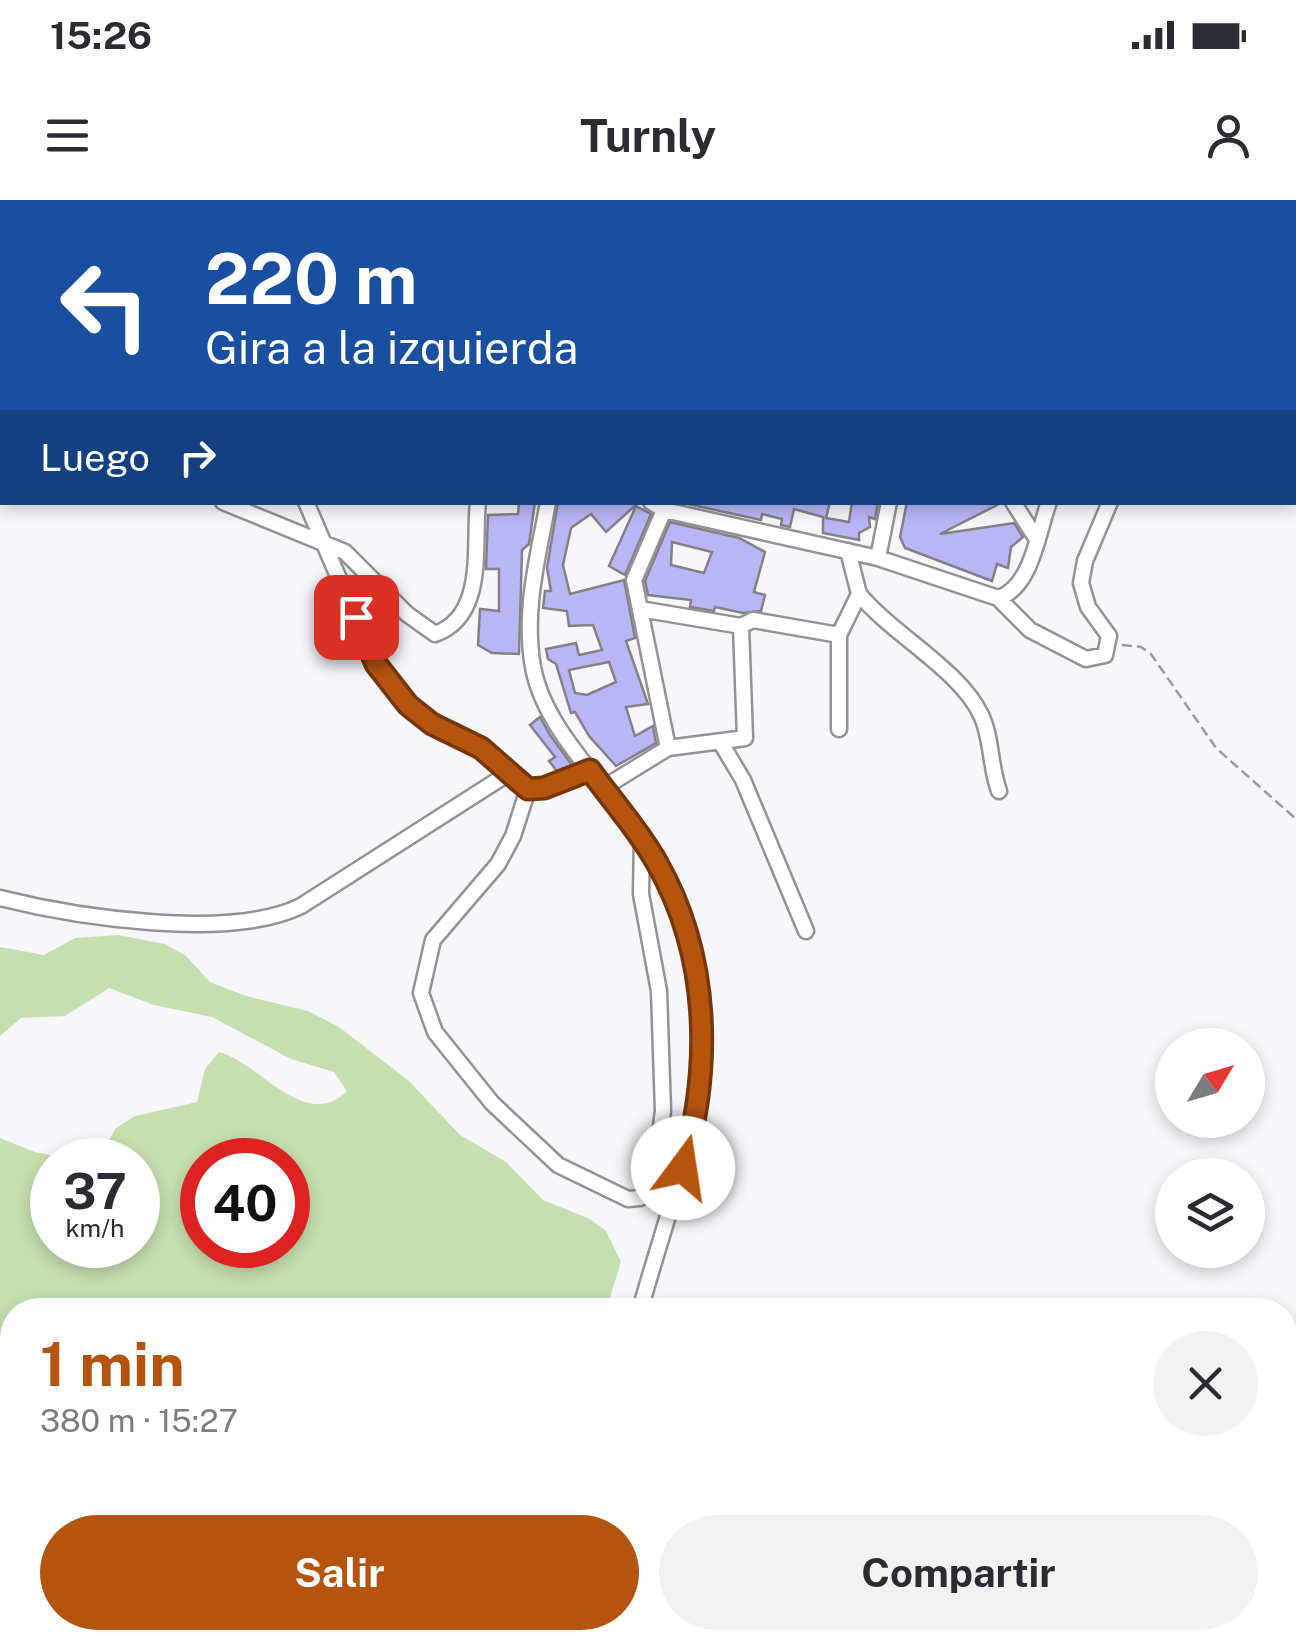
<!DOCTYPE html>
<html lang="es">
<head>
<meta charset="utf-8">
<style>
	:root { --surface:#fff; --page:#f2f2f3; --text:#2b2b33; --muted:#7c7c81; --accent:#b4540f }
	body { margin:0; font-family:"Public Sans",sans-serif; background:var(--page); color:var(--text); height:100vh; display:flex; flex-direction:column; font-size:38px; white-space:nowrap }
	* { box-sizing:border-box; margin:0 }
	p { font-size:32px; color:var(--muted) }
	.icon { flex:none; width:55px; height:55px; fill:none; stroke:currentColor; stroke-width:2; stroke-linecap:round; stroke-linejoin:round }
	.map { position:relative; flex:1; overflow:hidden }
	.drawer { position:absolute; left:0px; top:1098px; width:1298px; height:352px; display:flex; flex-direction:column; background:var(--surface); border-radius:40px 40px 0 0; box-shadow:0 5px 15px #0003 }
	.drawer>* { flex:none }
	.hud { position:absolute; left:0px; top:0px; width:1298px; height:305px; box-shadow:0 5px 15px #0003; background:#1a4fa0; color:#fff; overflow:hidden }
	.needle { width:65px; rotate:52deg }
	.buttons { position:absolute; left:1155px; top:828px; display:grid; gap:20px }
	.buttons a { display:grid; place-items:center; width:110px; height:110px; border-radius:50%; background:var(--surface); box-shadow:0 5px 15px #0003; font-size:50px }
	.speed { position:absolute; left:30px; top:938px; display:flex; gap:20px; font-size:50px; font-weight:700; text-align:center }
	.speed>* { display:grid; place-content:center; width:130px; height:130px; border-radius:50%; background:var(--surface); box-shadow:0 5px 15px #0003; line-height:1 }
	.speed small { font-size:25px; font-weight:400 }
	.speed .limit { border:15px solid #d22; background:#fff; color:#111 }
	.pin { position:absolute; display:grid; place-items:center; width:85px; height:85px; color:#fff; margin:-42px; border-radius:20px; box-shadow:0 5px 15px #0006 }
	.me { position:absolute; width:110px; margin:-55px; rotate:14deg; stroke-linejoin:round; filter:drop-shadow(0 0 8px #0008) }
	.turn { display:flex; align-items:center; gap:35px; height:210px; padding:0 40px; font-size:45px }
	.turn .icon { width:130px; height:130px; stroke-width:2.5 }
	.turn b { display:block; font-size:70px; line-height:85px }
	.then { display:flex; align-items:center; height:95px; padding:0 40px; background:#0003; gap:20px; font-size:38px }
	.round { display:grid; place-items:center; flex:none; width:105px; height:105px; border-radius:52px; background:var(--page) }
	.headline { display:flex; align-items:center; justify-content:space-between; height:170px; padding:0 40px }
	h1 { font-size:60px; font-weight:700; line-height:75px; color:var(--accent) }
	.action { display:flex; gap:20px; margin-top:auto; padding:20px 40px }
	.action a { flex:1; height:115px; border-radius:60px; background:var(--accent); color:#fff; font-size:40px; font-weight:700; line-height:115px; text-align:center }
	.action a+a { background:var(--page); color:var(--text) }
	.status { display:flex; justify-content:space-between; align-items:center; height:70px; padding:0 50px; background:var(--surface); direction:ltr }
	.status svg { height:28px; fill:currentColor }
	header { display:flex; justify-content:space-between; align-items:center; height:130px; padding:0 40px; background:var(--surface); font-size:45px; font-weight:700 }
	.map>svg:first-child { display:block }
	.green { fill:#c5dfaf; fill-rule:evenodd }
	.building { fill:#b9b6f6; stroke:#818186; stroke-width:2.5; fill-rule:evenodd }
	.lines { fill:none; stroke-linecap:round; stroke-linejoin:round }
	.minor-casing { stroke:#929297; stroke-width:19 }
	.path { stroke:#9b9b9e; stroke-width:2.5; stroke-dasharray:10 5; stroke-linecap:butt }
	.minor { stroke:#fff; stroke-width:14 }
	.route-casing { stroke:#75370a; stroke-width:25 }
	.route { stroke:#b4540f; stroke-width:18 }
</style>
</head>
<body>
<div class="status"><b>15:26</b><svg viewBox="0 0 49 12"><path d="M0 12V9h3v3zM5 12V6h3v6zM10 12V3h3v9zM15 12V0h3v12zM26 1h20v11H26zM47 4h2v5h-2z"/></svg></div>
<header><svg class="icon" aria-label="menu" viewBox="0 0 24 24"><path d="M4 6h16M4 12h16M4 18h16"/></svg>Turnly<svg class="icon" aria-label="person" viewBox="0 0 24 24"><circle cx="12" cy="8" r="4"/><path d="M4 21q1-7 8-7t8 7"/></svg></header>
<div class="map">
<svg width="1296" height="1449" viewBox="0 0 1296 1449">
	<rect width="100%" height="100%" fill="#f6f6fb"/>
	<path class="green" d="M118,735L165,744L186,756L210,782L246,796L308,811L339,827L409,881L460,935L506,962L543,1000L590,1019L606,1031L621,1062L606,1110H12V1179L0,1164V938L35,952L73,960H52V1045H138V960H89L103,950L116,928L135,916L197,902L205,869L219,852C257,861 306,933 347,891L334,872L291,859L212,817L154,805L109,788L65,816L21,818L0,836V747L44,755L75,738ZM202,960H288V1045H202Z
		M163,1438H625L632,1449H194Z"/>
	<path class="building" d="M519,302H535L529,344L522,350L519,454L492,453L478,445L480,409L499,411V369H486L488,315L518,314Z
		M558,302H639L606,332L591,314L571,328L563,365L570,394L624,380L635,438L626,441L648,504L626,507L635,536L653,526L656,543L616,566L589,536L575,512L571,513L556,464L548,459L546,449L576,443L579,455L602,450L593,425L569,426L567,411L543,408L545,391H551L547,368ZM609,462L616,482L587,495L575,493L569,470Z
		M679,302H830L826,318L849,322L852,302H878L875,319L869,317L870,327L859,333V340L823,333V317L794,309L790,327L781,325L782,319L762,314L761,320Z
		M907,302H1003L940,334L1014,323L1023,337L1011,347L1008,368L997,364L992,381L905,348L900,337Z
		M636,306L651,314L625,375L609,366Z
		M670,322L739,338L765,352L754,392L765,395L761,411L743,413L715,407L714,411L690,407L691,400L648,395L645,381ZM672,342L712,352L704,373L671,365Z
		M540,517L550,535L572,565L557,571L549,561L555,557L530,525Z
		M0,1389L12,1409V1438H45L25,1449H0Z"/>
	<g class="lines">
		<defs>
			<path id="minor" d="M288,0L294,2
				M564,0L568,2
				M967,0L970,2
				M0,12L2,13
				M223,302L345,352L407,414L435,434C487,416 473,344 478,302
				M306,302L368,446L397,493L432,524L492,556L516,583L528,589L543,588L590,570
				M548,302C538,357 523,411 533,467C543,524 596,575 629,620C657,658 680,702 691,748C721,881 675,985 640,1110
				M651,302L664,310L878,358L998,398C1032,388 1038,331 1049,302
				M1013,302L1036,338
				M664,310L634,380L668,548
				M878,358L889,302
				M859,394C893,435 960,470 981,515C992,538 990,567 999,591
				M998,398L1030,430L1086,459L1105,455L1109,436L1088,407L1081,383L1085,361L1110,302
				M640,409L741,426L753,420L839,435
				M839,529V435L859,394L848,351
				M721,543L743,580L806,731
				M603,588L668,548L745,538L741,426
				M528,589L513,636L498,664L433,740L421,793L435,832L492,903L558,965L628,999L640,998L653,985L663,911L659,791L641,694L642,639
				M0,698C76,717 230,741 301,706L509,573
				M688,1438L696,1449"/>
		</defs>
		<use href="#minor" class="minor-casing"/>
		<path class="path" d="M1122,445L1141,447L1151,454L1216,548L1296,619"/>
		<use href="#minor" class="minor"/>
	</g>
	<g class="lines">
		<defs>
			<path id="route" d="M356,417L376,464L408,505L432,524L481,548L528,589L544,588L590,570C612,601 638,629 657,663C710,756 712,867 683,968"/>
		</defs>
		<use href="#route" class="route-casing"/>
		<use href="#route" class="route"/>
	</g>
</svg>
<div class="buttons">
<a><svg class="needle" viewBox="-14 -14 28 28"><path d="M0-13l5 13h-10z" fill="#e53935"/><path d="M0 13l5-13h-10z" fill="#7c7c81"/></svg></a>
<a><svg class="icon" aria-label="layers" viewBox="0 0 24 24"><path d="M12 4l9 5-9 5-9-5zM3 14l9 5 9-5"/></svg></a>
</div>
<div class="speed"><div>37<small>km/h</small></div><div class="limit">40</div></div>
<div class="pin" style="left:356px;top:417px;background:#d93025"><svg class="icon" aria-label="arrive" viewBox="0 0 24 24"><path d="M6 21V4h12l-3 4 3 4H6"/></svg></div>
<svg class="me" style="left:683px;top:968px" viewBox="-20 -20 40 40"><circle r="19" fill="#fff"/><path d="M0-13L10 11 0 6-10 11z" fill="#b4540f"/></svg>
<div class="hud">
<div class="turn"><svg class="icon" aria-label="left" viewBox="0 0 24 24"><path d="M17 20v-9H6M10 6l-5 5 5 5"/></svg><div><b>220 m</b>Gira a la izquierda</div></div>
<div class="then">Luego<svg class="icon" aria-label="right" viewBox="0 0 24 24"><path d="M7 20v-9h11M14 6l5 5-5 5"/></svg></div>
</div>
<section class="drawer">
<div class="headline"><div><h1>1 min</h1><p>380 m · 15:27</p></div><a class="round"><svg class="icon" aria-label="close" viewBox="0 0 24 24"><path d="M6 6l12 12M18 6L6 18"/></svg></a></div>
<div class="action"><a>Salir</a><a>Compartir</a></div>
</section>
</div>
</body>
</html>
